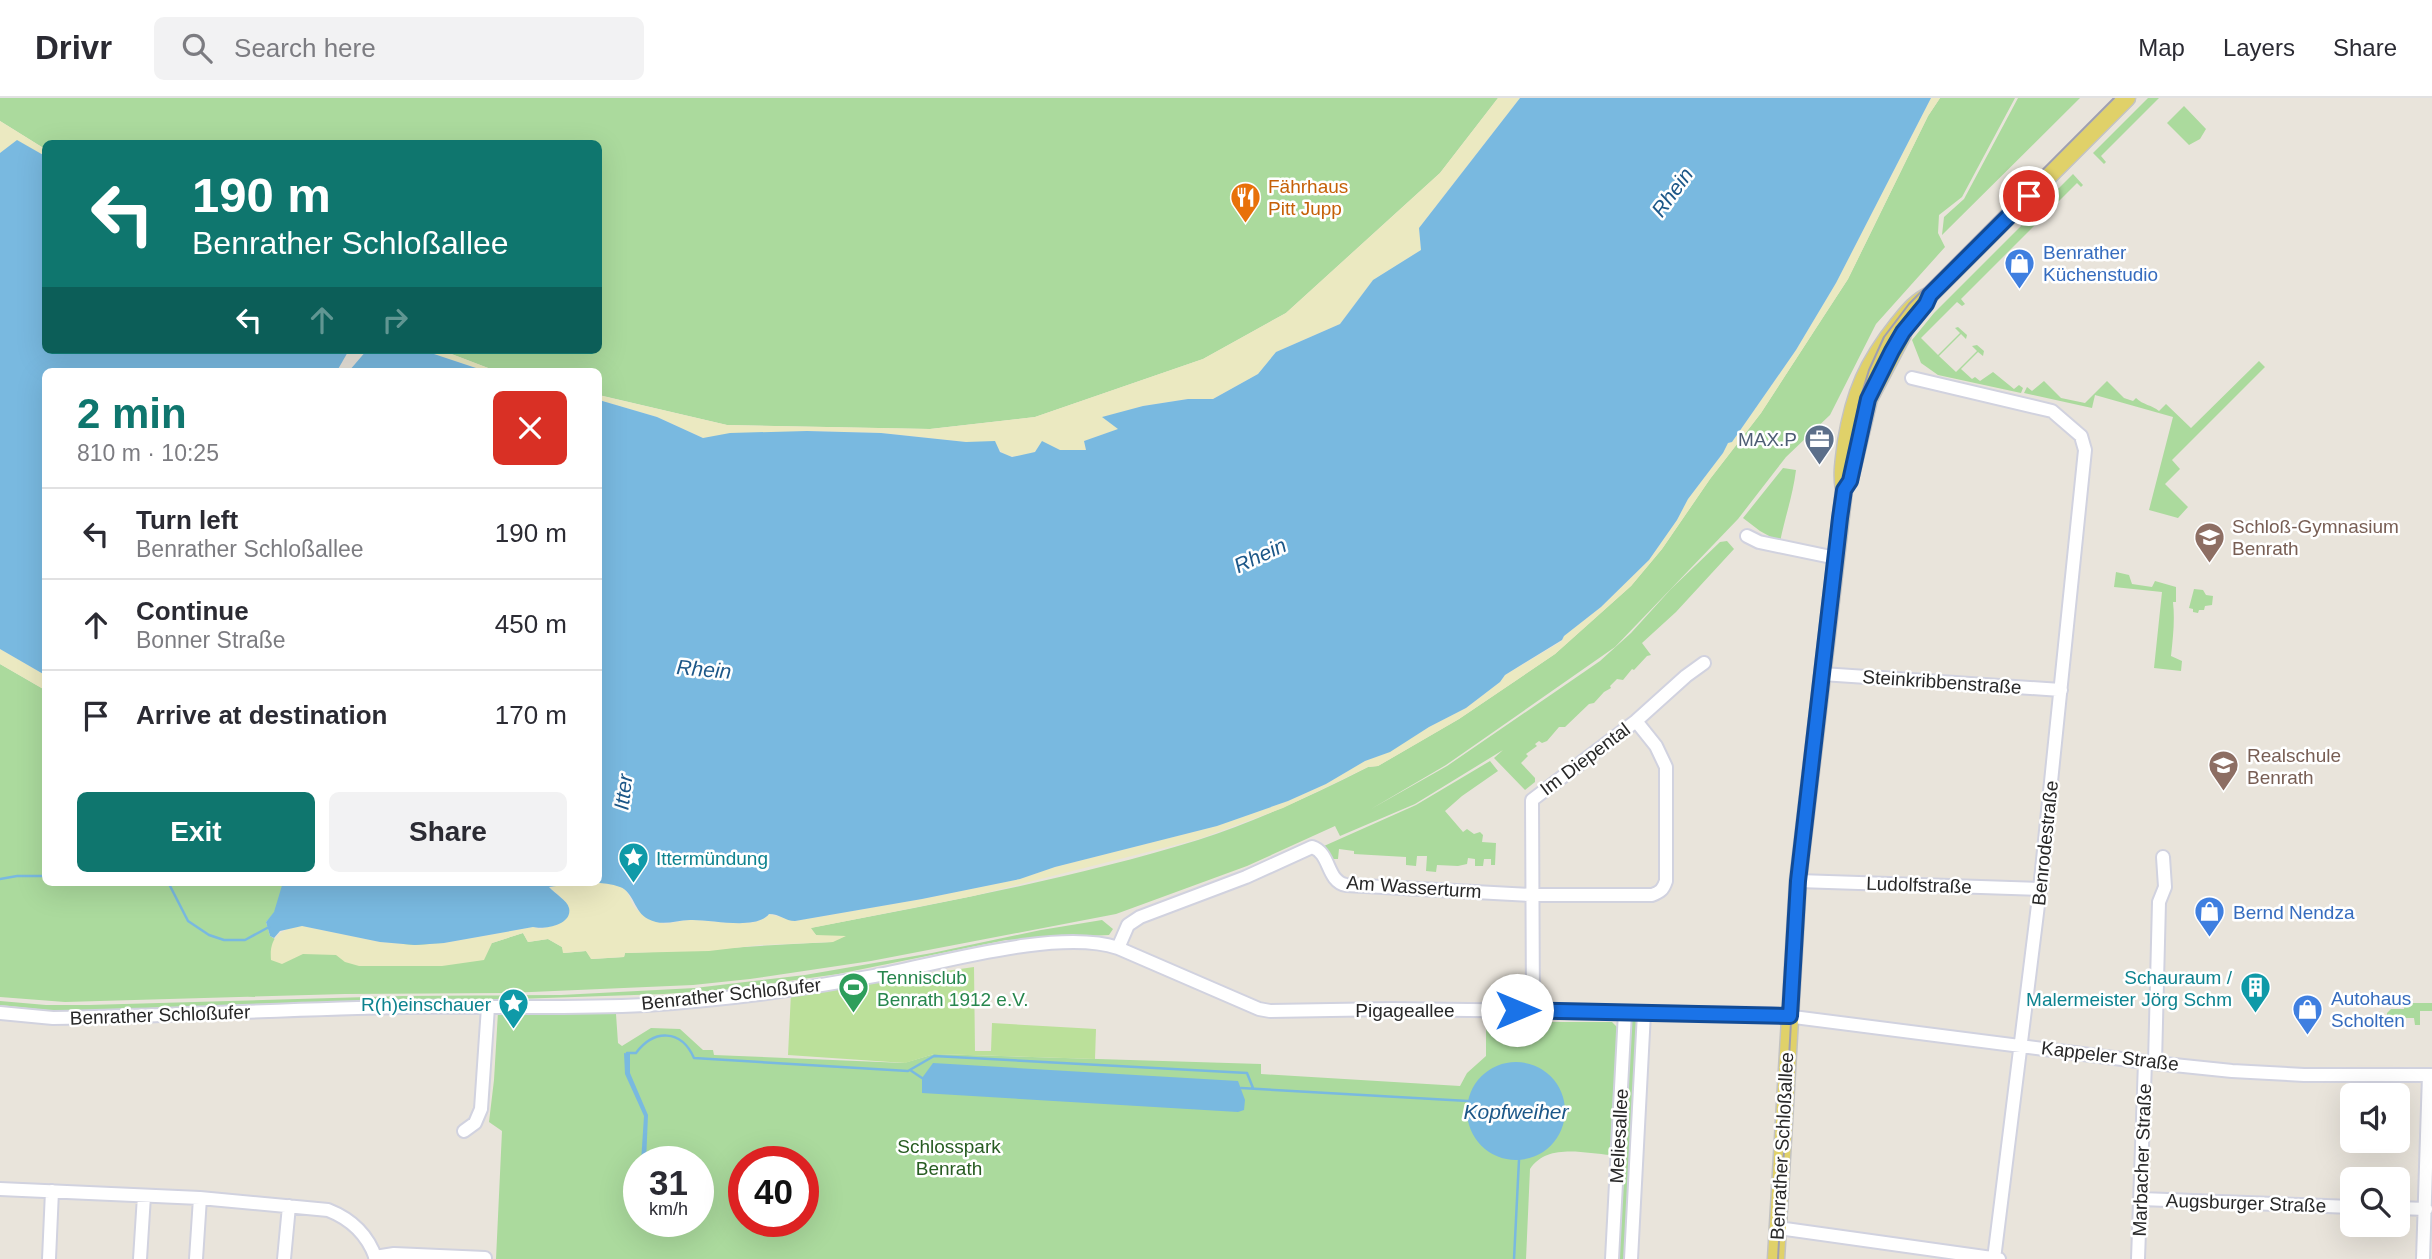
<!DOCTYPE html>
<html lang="en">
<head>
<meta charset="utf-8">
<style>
	:root { --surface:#fff; --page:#f2f2f3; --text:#2b2b33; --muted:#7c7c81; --line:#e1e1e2; --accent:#0f766e }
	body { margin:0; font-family:Arial,sans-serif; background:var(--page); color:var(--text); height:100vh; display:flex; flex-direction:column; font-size:26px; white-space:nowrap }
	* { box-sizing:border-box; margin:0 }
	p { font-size:23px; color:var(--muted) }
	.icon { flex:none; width:38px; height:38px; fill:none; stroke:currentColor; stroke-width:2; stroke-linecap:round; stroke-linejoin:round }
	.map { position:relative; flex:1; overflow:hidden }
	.side { position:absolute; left:42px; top:270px; width:560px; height:518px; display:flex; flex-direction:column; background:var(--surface); border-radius:10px; box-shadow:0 7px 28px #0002 }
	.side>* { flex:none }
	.banner { position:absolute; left:42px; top:42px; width:560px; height:214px; border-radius:10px; box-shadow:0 7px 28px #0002; background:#0f766e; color:#fff; overflow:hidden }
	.fabs { position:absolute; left:2340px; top:985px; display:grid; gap:14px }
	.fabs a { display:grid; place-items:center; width:70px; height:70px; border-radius:10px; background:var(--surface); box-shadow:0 7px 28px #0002; font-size:35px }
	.speed { position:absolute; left:623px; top:1048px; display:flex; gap:14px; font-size:35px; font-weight:700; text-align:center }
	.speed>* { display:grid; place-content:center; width:91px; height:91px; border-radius:50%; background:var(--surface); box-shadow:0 7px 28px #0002; line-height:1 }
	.speed small { font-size:18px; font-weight:400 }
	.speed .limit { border:10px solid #d22; background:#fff; color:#111 }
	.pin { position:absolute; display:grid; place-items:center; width:60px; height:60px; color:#fff; margin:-30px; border:4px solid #fff; border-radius:50%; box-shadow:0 2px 7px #0007 }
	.me { position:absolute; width:77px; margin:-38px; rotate:90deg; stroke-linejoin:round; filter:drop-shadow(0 0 5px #0008) }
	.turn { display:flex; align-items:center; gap:24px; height:147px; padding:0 35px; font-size:32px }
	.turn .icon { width:91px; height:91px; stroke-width:2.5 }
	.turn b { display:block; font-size:49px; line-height:60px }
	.lanes { display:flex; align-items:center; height:66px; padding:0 35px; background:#0003; justify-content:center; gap:35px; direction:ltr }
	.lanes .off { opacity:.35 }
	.round { display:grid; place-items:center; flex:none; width:74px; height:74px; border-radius:10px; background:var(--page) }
	.headline { display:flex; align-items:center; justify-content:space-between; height:119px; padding:0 35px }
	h1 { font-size:42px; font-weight:600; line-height:52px; color:var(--accent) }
	.primary-button { display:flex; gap:14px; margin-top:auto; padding:14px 35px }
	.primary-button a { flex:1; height:80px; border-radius:10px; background:var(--accent); color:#fff; font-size:28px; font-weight:600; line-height:80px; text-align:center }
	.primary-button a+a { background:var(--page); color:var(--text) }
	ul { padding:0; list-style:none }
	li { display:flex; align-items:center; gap:21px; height:91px; padding:0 35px; border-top:2px solid var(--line) }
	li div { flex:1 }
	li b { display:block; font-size:26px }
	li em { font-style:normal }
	header { display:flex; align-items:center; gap:42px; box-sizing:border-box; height:98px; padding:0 35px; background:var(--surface); border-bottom:2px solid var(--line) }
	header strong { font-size:33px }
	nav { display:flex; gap:38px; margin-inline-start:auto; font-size:24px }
	.search { width:490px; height:63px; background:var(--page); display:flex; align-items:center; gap:18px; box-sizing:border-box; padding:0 24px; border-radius:10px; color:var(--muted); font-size:26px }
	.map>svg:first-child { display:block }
	.green { fill:#abda9d; fill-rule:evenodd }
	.sand { fill:#ebe9c1 }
	.pitch { fill:#bbe09a }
	.water { fill:#79b9e0 }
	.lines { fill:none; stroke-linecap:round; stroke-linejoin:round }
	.stream { stroke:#79b9e0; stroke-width:2.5 }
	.minor-casing { stroke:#d1d2df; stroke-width:16 }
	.major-casing { stroke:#c3c3c3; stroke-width:19 }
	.minor { stroke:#fff; stroke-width:12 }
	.major { stroke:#e0d169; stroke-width:16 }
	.tram { stroke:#9f9fb0; stroke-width:2 }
	.route-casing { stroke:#114b97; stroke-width:18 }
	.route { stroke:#1a73e8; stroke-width:12 }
	.labels { text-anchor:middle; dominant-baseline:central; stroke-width:5; stroke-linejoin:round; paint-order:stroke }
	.food-label { font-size:19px; fill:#c56008; stroke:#fff; text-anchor:start }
	.shop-label { font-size:19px; fill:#366cbe; stroke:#fff; text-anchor:start }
	.service-label { font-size:19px; fill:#4e5e75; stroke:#fff; text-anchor:end }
	.education-label { font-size:19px; fill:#785e54; stroke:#fff; text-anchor:start }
	.street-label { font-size:19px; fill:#282828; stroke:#fff }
	.culture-label { font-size:19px; fill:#0d838f; stroke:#fff; text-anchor:end }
	.leisure-label { font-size:19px; fill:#27864d; stroke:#fff; text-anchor:start }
	.park-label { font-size:19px; fill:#275c21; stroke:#fff }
	.water-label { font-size:21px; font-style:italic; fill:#1c5788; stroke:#fff }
</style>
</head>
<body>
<header>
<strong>Drivr</strong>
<div class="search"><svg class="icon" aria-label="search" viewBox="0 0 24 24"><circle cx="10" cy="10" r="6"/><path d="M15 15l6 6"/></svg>Search here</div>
<nav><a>Map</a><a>Layers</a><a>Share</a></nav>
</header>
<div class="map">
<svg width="2432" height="1161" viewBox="0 0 2432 1161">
	<rect width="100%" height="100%" fill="#e9e4db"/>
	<path class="green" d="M0,0H1498L1440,75L1286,215L1203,261L1035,319L930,331L727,327L599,297L598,273H496L441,252H598V46H46L45,51L0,23Z
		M1940,0H2015L1962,99L1939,117L1938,135L1945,149L1876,226L1830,317L1786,359L1738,421L1615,549L1446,667L1371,711L1447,668L1600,563L1631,535L1671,491L1720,444L1727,443L1734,451L1676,514L1642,545L1651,557L1647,558L1634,572L1632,571L1623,582L1617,581L1610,588L1611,590L1604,594L1594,605L1589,606L1565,629H1559L1547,643L1542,645L1539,643L1535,646L1537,648L1526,656L1528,658L1521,665L1535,680V684L1525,692L1494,660L1503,652L1415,706L1340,738L1335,728L1247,768L1116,816L871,863L750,881L693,887L508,895L345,896L65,904L0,899V566L45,592L46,784H289L274,815L266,824L270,838L285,847L492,845L523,835L528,844L548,841L562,849L564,855L586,853L592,861L624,859L625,855C695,853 764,847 833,844L816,837L810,830C940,805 1071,781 1198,742C1257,723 1313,697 1368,669L1378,668L1459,621L1555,556L1631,488L1662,451L1710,381L1761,315L1820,224L1848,181L1928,18Z
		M2018,0H2080L1942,137L1944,119L1964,101Z
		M2148,0H2159L2101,58L2106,64L2104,66L2093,55Z
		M2184,8L2206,31L2200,41L2189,47L2167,25Z
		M2073,76L2083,87L2081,89L2077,85L1961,201L1965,206L1962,208L1957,204L1921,240L1938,257L1960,235L1955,230L1958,229L1967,237L1966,241L1961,236L1939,258L1956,274L1977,253L1972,248L1977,247L1984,253L1983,258L1978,254L1961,271L1972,281L1975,279L1980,283L1993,274L2014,291L2019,287L2023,290L2021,295L1938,277L1921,265L1912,242L1934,215Z
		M2259,263L2265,269L2172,362L2180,371L2165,386L2188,409L2178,420L2149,412L2173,319L2095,297L2092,310L2024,295L2027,289L2032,293L2044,283L2061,300L2085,305L2107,283L2124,300L2133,303L2136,300C2143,307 2152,307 2159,313L2166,306L2191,330Z
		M1783,370L1796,372C1793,397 1785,419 1780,444L1760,433L1743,420Z
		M2116,474L2129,477L2132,486L2152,489L2155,483L2176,489V504H2173C2175,522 2173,539 2171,558L2182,563L2181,573L2154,570L2162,494L2114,489Z
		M2194,491L2203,492L2206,497L2213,498L2212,507L2205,508L2204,512H2199L2198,515L2193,514V511L2189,510Z
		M1490,663L1498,673L1462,698L1445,713L1463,734L1467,731L1474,736L1480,734L1483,737L1482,744L1496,745L1495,767H1491V761H1484L1483,768H1475V761L1468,760L1467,766L1458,768L1437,767L1436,774L1426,773L1427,758H1417L1416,768L1406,767V759L1354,756V753L1339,751L1338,761H1329L1324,748L1416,707Z
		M1102,822L1113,831L1109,837L1006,842L838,876L724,892L664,896L483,902L345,903L89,912H47L0,907V903L46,907H89L403,898L561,897L695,890L805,877L932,855L1041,832Z
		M2405,905H2432V913H2420V927H2415L2414,920H2387V915L2391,911H2404Z
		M498,914L616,916L618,945L622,948L651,930L680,931L703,952H713L714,957L904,965L934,956L1261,966V976L1460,988L1467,975L1486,958V924H1612L1617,929L1611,1057C1584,1055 1547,1045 1530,1071L1526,1161H496L502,1033L489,1024L494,982ZM639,1064H698V1124H639ZM744,1064H803V1124H744Z
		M1630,919H1639L1629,1161H1615Z"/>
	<path class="sand" d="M1498,0H1520L1419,130L1421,152L1373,182L1340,226L1276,254L1258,276L1213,301H1188L1143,308L1103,319L1119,331L1084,343L1086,352H1060L1042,344L1035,354C1016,359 1005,364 994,344H966L881,335L807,333L703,340L657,319L599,302L598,297L727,327L930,331L1035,319L1203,261L1286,215L1440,75Z
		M1931,0H1940L1928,18L1848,181L1820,224L1761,315L1710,381L1662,451L1631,488L1555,556L1459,621L1378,668L1368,669L1283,710L1199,741L973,798L811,830L816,837L846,838L833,844L760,847L709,853L625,855L624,859L591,861L586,853L563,855L562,849L548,841L528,844L523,835L492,845L484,862L442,868H359L345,864L336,857L303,856L282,866L271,862C269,839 280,831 302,828L380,844L415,847L444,845L533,829L540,831L559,826L563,801L549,789C570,786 599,781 619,788C630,792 629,802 635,810C640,815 652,821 658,824C667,828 680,822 690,822C709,821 757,833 769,816L795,823L922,801L1020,781L1055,769L1217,728L1288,703L1326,686L1365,663L1389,654L1429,629L1466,610L1500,584L1505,577L1562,543L1564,538L1601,509L1649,462L1677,422L1688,401L1723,355L1728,345L1732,344L1796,252L1836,185Z
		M0,23L45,51V58L17,43L0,55Z
		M422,252H441L496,273H485Z
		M0,551L45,577V592L0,566Z"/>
	<path class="pitch" d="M974,869L975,953H991L992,925L1096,931L1095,961L934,956L905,965L788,957L791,895Z"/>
	<path class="water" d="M1520,0H1931L1836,185L1796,252L1732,344L1728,345L1723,355L1688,401L1677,422L1649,462L1601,509L1564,538L1562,542L1505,577L1500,584L1466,610L1429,629L1390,654L1365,663L1326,686L1288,703L1217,728L1055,769L1020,781L922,801L795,823C785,823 780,816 769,816C756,833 710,821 690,822C675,822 663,829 648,821C634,814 634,794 620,789C600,781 570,786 549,789C555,796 567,802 569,810C573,827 544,832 533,829L444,845L415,847L380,844L302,828L280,833L274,840L270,838L266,824L274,814L283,784H598L599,302L657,319L703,340L730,335L807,333L881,335L966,344L995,343L1000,354L1012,359L1035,354L1042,343L1060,352H1086L1084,343L1118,331L1102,319L1143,308L1188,301H1213L1258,276L1276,254L1340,226L1373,182L1421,152L1419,130Z
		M17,42L45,58L46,252H349L337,273H46L45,577L0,551V55Z
		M367,252H422L485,273H349Z
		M624,955L630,956V975L648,1017L646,1064H641L644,1018L625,976Z
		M1467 1013a49 49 0 1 1 98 0a49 49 0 1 1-98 0Z
		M933,965L1238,983L1245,1002L1244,1012L1238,1014L922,995V980Z"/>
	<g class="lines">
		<path class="stream" d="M0,781L17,778H46
			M168,784L188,823L209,837L224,842H245L269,829
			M627,955H636C654,931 681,931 694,960L908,973L934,958L1247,975L1253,990
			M910,972L922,980
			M1241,990L1468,1003
			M1514,1161L1519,1062"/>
		<defs>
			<path id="minor" d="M1912,280L2052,313L2081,338L2085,352L2040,791L1994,1161
				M1747,438L1759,444L1836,460
				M1822,576L2061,592
				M1798,783L2040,791
				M1118,850L1128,827L1140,819L1246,779L1312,749C1331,755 1326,783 1346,787L1531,797H1652C1660,794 1663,792 1666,783V669L1656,648L1636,623
				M1533,912L1532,702L1636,623L1686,578L1704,565
				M0,915L53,920C170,918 286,911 403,909C483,908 564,911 645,907C721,902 799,892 874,878C938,866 1058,830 1118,850L1259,911L1270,913L1392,911L1770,916L2145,964L2232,973L2304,977H2432
				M2155,965L2159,804L2165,789L2163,759
				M464,1033L475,1025L481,1011L488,909
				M0,1091L200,1100L328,1112C351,1121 368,1137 376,1161
				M2141,1101L2352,1109
				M2398,1110L2426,1111
				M1778,1130L1999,1161
				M375,1159L394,1156L485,1160
				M49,1161L52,1093
				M140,1161L144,1098
				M196,1161L200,1100
				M284,1161L289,1108
				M1612,1161L1625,914
				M1631,1161L1644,915
				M2138,1161L2145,964
				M2423,1161L2429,977"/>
			<path id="major" d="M1850,381L1869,301L1903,236
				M1776,1161L1798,783L1844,392C1841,375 1844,361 1846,344C1854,295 1867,265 1898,226C1907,215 1916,203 1930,197L2127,0"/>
		</defs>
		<use href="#minor" class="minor-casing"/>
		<use href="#major" class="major-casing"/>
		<use href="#minor" class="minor"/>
		<use href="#major" class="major"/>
		<path class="tram" d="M1778,1161L1798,796L1852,348L1859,305L1869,272L1884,239L1909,206L2114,0"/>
	</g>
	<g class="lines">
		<defs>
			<path id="route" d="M1517,912L1790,918L1798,783L1840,420L1844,392L1850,383L1868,301L1892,253L1903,234L1926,206L1930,197L2029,98"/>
		</defs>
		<use href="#route" class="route-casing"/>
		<use href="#route" class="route"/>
	</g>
	<defs>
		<symbol id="restaurant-pin" viewBox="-11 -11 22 30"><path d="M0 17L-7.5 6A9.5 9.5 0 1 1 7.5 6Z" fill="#e8710a" stroke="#fff"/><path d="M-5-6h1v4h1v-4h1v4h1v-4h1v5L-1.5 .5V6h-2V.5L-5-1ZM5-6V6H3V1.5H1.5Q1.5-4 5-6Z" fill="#fff"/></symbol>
		<symbol id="shop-pin" viewBox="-11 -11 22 30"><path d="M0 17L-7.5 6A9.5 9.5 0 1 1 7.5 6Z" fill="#3f7fe0" stroke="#fff"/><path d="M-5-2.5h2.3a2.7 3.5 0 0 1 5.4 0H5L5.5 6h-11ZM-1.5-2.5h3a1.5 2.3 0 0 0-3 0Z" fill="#fff"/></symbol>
		<symbol id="office-pin" viewBox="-11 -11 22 30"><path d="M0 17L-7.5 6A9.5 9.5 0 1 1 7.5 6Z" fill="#5c6f8a" stroke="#fff"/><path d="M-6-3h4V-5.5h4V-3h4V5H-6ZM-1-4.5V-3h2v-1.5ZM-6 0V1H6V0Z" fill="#fff"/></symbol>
		<symbol id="school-pin" viewBox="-11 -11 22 30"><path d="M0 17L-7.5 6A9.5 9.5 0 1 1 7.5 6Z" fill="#8d6e63" stroke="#fff"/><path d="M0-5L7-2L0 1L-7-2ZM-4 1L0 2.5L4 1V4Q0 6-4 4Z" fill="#fff"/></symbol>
		<symbol id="sight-pin" viewBox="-11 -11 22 30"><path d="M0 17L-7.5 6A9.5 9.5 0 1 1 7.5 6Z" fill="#0f9aa8" stroke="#fff"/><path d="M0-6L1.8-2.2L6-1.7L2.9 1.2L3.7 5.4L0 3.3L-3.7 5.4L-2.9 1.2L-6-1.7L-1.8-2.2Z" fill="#fff"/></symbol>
		<symbol id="stadium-pin" viewBox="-11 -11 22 30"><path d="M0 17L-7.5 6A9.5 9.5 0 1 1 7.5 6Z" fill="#2e9e5b" stroke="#fff"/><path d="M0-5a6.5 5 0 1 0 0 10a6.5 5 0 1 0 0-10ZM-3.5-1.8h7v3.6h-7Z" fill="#fff"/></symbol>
		<symbol id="building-pin" viewBox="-11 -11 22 30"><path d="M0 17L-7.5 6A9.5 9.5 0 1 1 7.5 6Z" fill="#0f9aa8" stroke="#fff"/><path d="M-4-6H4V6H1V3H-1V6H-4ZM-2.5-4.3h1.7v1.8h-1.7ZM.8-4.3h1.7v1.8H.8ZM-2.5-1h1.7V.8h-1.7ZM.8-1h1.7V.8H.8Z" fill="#fff"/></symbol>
	</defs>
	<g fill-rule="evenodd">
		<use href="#restaurant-pin" x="1228" y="82" width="35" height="47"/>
		<use href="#shop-pin" x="2002" y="148" width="35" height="47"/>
		<use href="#office-pin" x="1802" y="324" width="35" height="47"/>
		<use href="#school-pin" x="2192" y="422" width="35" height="47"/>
		<use href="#school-pin" x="2206" y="650" width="35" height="47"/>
		<use href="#sight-pin" x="616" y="742" width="35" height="47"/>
		<use href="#shop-pin" x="2192" y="796" width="35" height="47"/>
		<use href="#stadium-pin" x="836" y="872" width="35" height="47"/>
		<use href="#building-pin" x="2238" y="872" width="35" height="47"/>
		<use href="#sight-pin" x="496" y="888" width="35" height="47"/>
		<use href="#shop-pin" x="2290" y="894" width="35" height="47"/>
	</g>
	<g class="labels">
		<g class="food-label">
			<text x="1268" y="88">Fährhaus<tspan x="1268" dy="22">Pitt Jupp</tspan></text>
		</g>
		<g class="shop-label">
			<text x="2043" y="154">Benrather<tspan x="2043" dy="22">Küchenstudio</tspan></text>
			<text x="2233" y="814">Bernd Nendza</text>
			<text x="2331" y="900">Autohaus<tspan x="2331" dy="22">Scholten</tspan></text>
		</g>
		<g class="service-label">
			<text x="1797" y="341">MAX.P</text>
		</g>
		<g class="education-label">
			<text x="2232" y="428">Schloß-Gymnasium<tspan x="2232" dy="22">Benrath</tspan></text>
			<text x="2247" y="657">Realschule<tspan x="2247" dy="22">Benrath</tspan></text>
		</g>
		<g class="street-label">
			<text transform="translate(1942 584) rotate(4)">Steinkribbenstraße</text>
			<text transform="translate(1585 661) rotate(-37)">Im Diepental</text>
			<text transform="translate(2045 745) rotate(-84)">Benrodestraße</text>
			<text transform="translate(1919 787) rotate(2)">Ludolfstraße</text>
			<text transform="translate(1414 789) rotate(4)">Am Wasserturm</text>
			<text transform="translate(731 896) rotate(-6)">Benrather Schloßufer</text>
			<text x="1405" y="912">Pigageallee</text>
			<text transform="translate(160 917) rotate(-2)">Benrather Schloßufer</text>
			<text transform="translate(2110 958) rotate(7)">Kappeler Straße</text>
			<text transform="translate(1619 1038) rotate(-87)">Meliesallee</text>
			<text transform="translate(1782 1048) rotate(-87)">Benrather Schloßallee</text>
			<text transform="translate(2142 1062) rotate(-88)">Marbacher Straße</text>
			<text transform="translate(2246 1105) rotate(2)">Augsburger Straße</text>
		</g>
		<g class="culture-label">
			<text x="656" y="760" text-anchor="start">Ittermündung</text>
			<text x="2232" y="879">Schauraum /<tspan x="2232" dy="22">Malermeister Jörg Schm</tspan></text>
			<text x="491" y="906">R(h)einschauer</text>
		</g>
		<g class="leisure-label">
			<text x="877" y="879">Tennisclub<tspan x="877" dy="22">Benrath 1912 e.V.</tspan></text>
		</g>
		<g class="park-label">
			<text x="949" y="1048">Schlosspark<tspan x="949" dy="22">Benrath</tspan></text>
		</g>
		<g class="water-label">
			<text transform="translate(1672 94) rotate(-54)">Rhein</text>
			<text transform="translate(1260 457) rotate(-25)">Rhein</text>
			<text transform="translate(704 571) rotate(5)">Rhein</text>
			<text transform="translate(623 694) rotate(-83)">Itter</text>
			<text x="1516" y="1013">Kopfweiher</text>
		</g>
	</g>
</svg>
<div class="fabs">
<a><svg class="icon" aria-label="sound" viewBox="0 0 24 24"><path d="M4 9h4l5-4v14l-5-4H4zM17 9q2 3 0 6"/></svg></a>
<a><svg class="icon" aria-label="search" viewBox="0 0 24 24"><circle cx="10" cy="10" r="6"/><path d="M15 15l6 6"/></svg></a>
</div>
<div class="speed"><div>31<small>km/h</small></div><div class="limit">40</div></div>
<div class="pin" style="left:2029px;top:98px;background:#d93025"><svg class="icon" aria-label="arrive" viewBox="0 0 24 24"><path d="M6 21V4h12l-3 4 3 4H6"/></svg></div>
<svg class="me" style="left:1517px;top:912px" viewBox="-20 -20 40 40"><circle r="19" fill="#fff"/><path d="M0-13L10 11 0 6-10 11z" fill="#1a73e8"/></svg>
<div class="banner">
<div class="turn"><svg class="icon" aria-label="left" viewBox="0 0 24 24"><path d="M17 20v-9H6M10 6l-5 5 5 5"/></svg><div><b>190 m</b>Benrather Schloßallee</div></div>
<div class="lanes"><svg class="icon" aria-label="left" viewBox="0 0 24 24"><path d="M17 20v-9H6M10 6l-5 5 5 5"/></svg><svg class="icon off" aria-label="ahead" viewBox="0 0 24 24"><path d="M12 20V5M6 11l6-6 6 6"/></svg><svg class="icon off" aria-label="right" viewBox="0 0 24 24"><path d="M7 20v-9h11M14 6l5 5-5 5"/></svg></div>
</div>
<section class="side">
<div class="headline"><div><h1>2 min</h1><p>810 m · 10:25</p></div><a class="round" style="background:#d93025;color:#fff"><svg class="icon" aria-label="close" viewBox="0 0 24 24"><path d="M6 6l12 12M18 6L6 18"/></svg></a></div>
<ul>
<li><svg class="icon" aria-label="left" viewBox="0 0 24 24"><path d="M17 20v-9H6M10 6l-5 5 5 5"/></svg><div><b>Turn left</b><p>Benrather Schloßallee</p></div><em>190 m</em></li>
<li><svg class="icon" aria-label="ahead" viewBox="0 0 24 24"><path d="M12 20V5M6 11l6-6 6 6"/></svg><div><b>Continue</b><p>Bonner Straße</p></div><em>450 m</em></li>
<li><svg class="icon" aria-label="arrive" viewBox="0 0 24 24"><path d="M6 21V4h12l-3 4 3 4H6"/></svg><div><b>Arrive at destination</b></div><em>170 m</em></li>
</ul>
<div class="primary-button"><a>Exit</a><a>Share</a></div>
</section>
</div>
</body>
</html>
